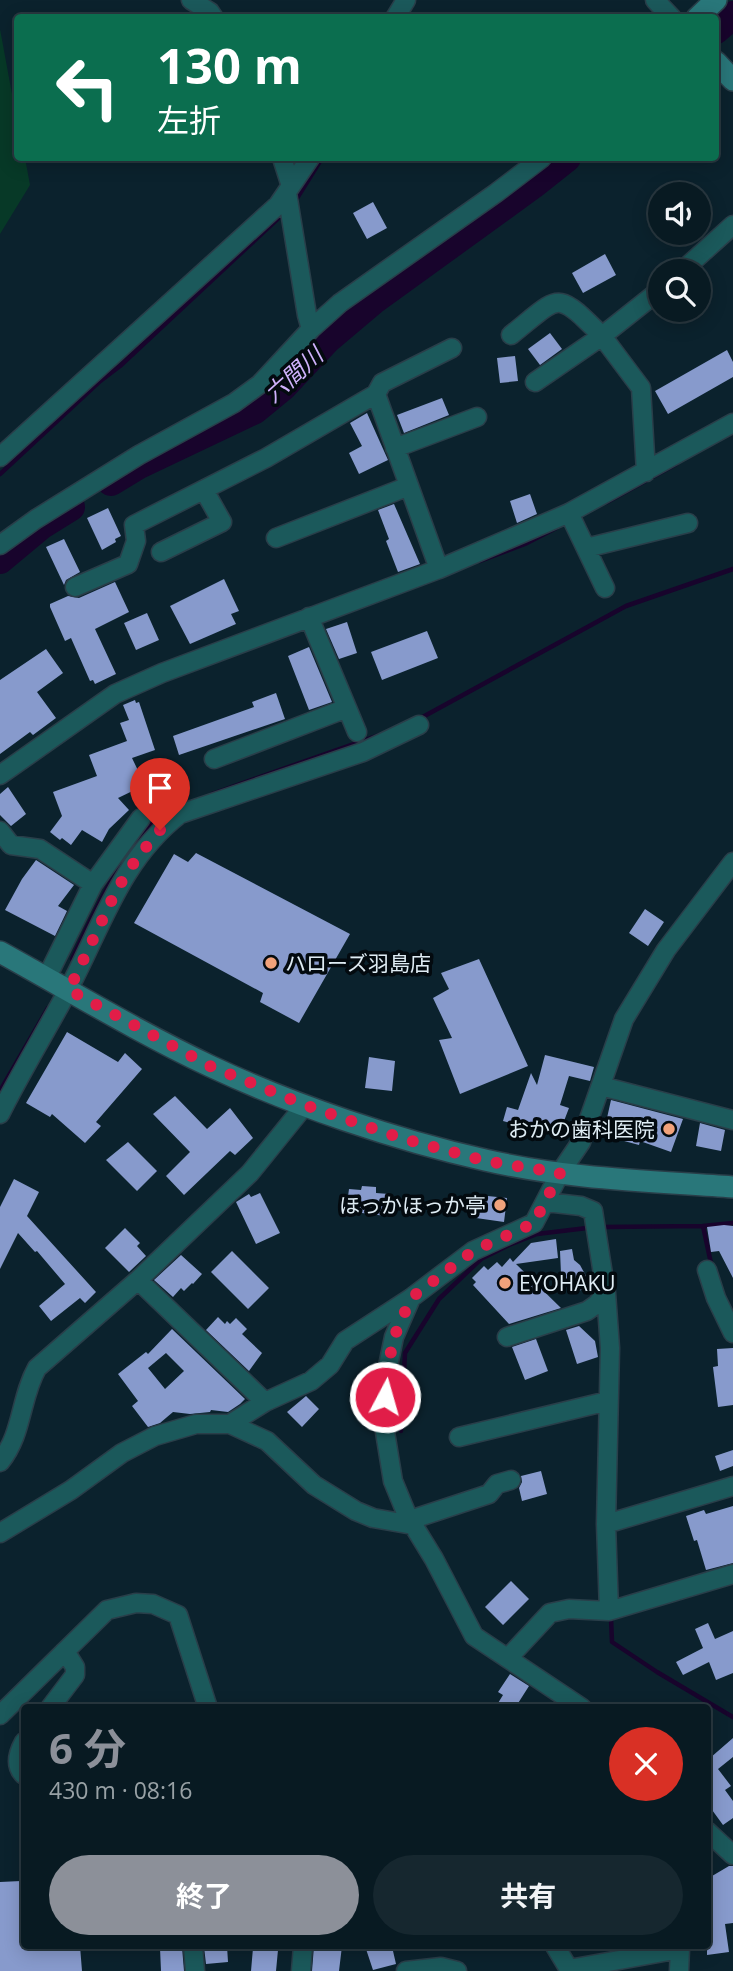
<!DOCTYPE html>
<html lang="ja">
<head>
<meta charset="utf-8">
<style>
	:root { --surface:#081a22; --page:#16272f; --text:#f1f3f6; --muted:#98a1a5; --line:#293840; --accent:#8c9099 }
	body { margin:0; font-family:"Open Sans","Noto Sans JP",sans-serif; background:var(--page); color:var(--text); height:100vh; display:flex; flex-direction:column; font-size:26px; white-space:nowrap }
	* { box-sizing:border-box; margin:0 }
	p { font-size:23px; color:var(--muted) }
	.icon { flex:none; width:38px; height:38px; fill:none; stroke:currentColor; stroke-width:2; stroke-linecap:round; stroke-linejoin:round }
	.map { position:relative; flex:1; overflow:hidden }
	.side { position:absolute; left:21px; top:1704px; width:690px; height:245px; display:flex; flex-direction:column; background:var(--surface); border-radius:7px; box-shadow:0 4px 18px #0003,0 0 0 2px var(--line) }
	.side>* { flex:none }
	.top-card { position:absolute; left:14px; top:14px; width:705px; height:147px; border-radius:7px; box-shadow:0 4px 18px #0003,0 0 0 2px var(--line); background:#0b6e4f; color:#fff; overflow:hidden }
	.buttons { position:absolute; left:648px; top:182px; display:grid; gap:14px }
	.buttons a { display:grid; place-items:center; width:63px; height:63px; border-radius:50%; background:var(--surface); box-shadow:0 4px 18px #0003,0 0 0 2px var(--line); font-size:35px }
	.pin { position:absolute; display:grid; place-items:center; width:60px; height:60px; color:#fff; margin:-72px -30px; border-radius:50% 50% 50% 0; rotate:-45deg; box-shadow:0 0 7px #0007 }
	.pin .icon { rotate:45deg }
	.me { position:absolute; width:77px; margin:-38px; rotate:6deg; stroke-linejoin:round; filter:drop-shadow(0 0 5px #0008) }
	.turn { display:flex; align-items:center; gap:24px; height:147px; padding:0 28px; font-size:32px }
	.turn .icon { width:91px; height:91px; stroke-width:2.5 }
	.turn b { display:block; font-size:49px; line-height:60px }
	.round { display:grid; place-items:center; flex:none; width:74px; height:74px; border-radius:37px; background:var(--page) }
	.overview { display:flex; align-items:center; justify-content:space-between; height:119px; padding:0 28px }
	h1 { font-size:42px; font-weight:700; line-height:52px; color:var(--accent) }
	.button { display:flex; gap:14px; margin-top:auto; padding:14px 28px }
	.button a { flex:1; height:80px; border-radius:42px; background:var(--accent); color:#fff; font-size:28px; font-weight:700; line-height:80px; text-align:center }
	.button a+a { background:var(--page); color:var(--text) }
	.map>svg:first-child { display:block }
	.green { fill:#073927 }
	.lines { fill:none; stroke-linecap:round; stroke-linejoin:round }
	.stream { stroke:#18042c; stroke-width:4.5 }
	.river { stroke:#18042c; stroke-width:28 }
	.building { fill:#879acc; fill-rule:evenodd }
	.street-casing { stroke:#293e49; stroke-width:21 }
	.secondary-casing { stroke:#293e49; stroke-width:24 }
	.street { stroke:#1b595b; stroke-width:18 }
	.secondary { stroke:#29777a; stroke-width:21 }
	.route { stroke:#e11d48; stroke-width:12; stroke-dasharray:0 21.6 }
	.poi-dot { fill:#f1a27b; stroke:#030a0f; stroke-width:2.5 }
	.labels { text-anchor:middle; dominant-baseline:central; stroke-width:7; stroke-linejoin:round; paint-order:stroke }
	.poi-label { font-size:21px; fill:#dfecf4; stroke:#030a0f; text-anchor:start }
	.water-label { font-size:23px; font-style:italic; fill:#cfb1fb; stroke:#030a0f }
</style>
</head>
<body>
<div class="map">
<svg width="733" height="1971" viewBox="0 0 733 1971">
	<rect width="100%" height="100%" fill="#0b222d"/>
	<path class="green" d="M0,29L17,121L18,158H25L30,185L0,234Z"/>
	<g class="lines">
		<path class="stream" d="M294,203L322,158
			M0,474L99,382L120,366L285,212
			M607,502L676,464
			M480,561L525,544L556,528
			M419,719L626,606L733,569
			M212,794L382,734
			M72,959C93,916 133,821 180,805
			M0,1091L48,1008
			M703,1226L733,1223
			M603,1227L703,1226L712,1268
			M401,1431L405,1353L439,1299L481,1259L509,1245L537,1234L587,1228
			M611,1618L612,1642L657,1672L733,1717"/>
		<path class="river" d="M716,30L733,15
			M111,482L139,465L255,410L283,387L328,339L373,301L533,185L567,158
			M0,560L42,525L71,507"/>
	</g>
	<path class="building" d="M373,202L387,228L367,239L353,213Z
		M605,254L616,275L583,293L572,273Z
		M550,333L562,349L540,365L528,349Z
		M727,350L733,362V377L668,414L655,391Z
		M515,356L518,381L500,383L497,358Z
		M442,398L449,415L404,433L397,415Z
		M367,413L388,460L359,474L349,453L362,446L350,423Z
		M530,494L537,514L517,523L510,501Z
		M394,504L420,564L398,572L386,541L389,539L378,510Z
		M108,508L121,536L115,539L116,542L102,550L87,518Z
		M64,539L80,572L66,580L64,585L46,547Z
		M224,579L239,611L231,614L236,624L190,644L170,606Z
		M115,582L129,612L95,629L116,674L95,684L93,680L90,681L71,638L65,641L50,607V604L68,596L79,598Z
		M147,613L159,640L136,650L124,623Z
		M347,622L357,653L339,659L326,629Z
		M427,631L438,658L382,680L371,652Z
		M309,647L332,702L309,710L288,656Z
		M46,649L63,673L37,692L56,718L33,735L30,732L0,754V680Z
		M276,693L285,719L179,755L173,736L254,707L252,702Z
		M135,700L136,703L139,702L155,750L132,758L145,785L118,798L129,810L109,829L102,842L82,830L71,845L62,838L60,840L50,832L62,816L53,792L97,776L89,755L127,741L120,723L129,720L123,705Z
		M8,787L26,814L11,826L0,815V794Z
		M196,853L350,934L299,1023L260,1002L263,993L134,923L174,854L188,862Z
		M36,860L74,885L58,906L67,911L55,936L5,910L22,879Z
		M645,909L664,922L648,946L629,933Z
		M479,959L528,1066L460,1094L439,1040L452,1038L433,998L449,989L441,973Z
		M67,1032L118,1062L125,1053L142,1069L96,1122L101,1126L85,1143L52,1114L50,1117L26,1103Z
		M545,1055L594,1067L590,1081L569,1076L560,1105L569,1108L559,1134L551,1131L550,1134L533,1128V1130L503,1121L507,1107L518,1110L531,1073L537,1085Z
		M369,1057L395,1061L392,1091L365,1088Z
		M175,1096L207,1129L230,1108L253,1138L235,1155L230,1151L184,1195L166,1176L190,1152L153,1114Z
		M611,1100L683,1119L671,1152L640,1141L639,1145L613,1138L618,1121L607,1118Z
		M700,1123L725,1130L721,1151L696,1146Z
		M128,1142L157,1171L137,1191L106,1160Z
		M14,1179L39,1192L27,1216L96,1292L85,1303L80,1298L51,1321L39,1306L65,1284L37,1251L35,1252L18,1233L0,1269V1207Z
		M362,1186L376,1187V1193L389,1194L386,1216L346,1211L349,1189L361,1190Z
		M260,1193L280,1233L256,1244L236,1202L249,1194L251,1197Z
		M478,1195L507,1198L504,1222L476,1218Z
		M724,1225L733,1226V1278L719,1251L711,1252L707,1227Z
		M125,1228L140,1243L137,1246L146,1256L129,1272L105,1248Z
		M556,1239L558,1258L516,1264L561,1308L509,1324L473,1285L476,1282L472,1278L484,1266L488,1270L497,1262L502,1267L510,1258L513,1262L531,1243Z
		M572,1249L574,1260L580,1265L586,1276L587,1287L573,1294L561,1274L560,1251Z
		M232,1251L269,1288L248,1309L211,1272Z
		M181,1255L202,1274L193,1284L192,1283L184,1291L181,1288L173,1297L154,1280Z
		M218,1317L225,1324L227,1321L230,1324L236,1318L247,1329L242,1334L262,1353L249,1371L206,1330Z
		M579,1326L595,1341L598,1357L577,1364L566,1330Z
		M172,1329L245,1399L240,1404L228,1412L211,1410L210,1412L190,1414L173,1412L160,1423L148,1427L132,1406L138,1401L118,1374L146,1352L148,1354ZM166,1353L184,1371L165,1389L148,1368Z
		M536,1339L548,1371L525,1380L512,1347Z
		M733,1348V1405L718,1407L713,1367L718,1366L717,1349Z
		M306,1396L319,1409L302,1427L287,1412Z
		M733,1450V1466L720,1471L715,1456Z
		M541,1471L547,1494L522,1501L519,1488L522,1482L521,1476Z
		M733,1506V1563L706,1570L697,1540L694,1541L686,1516L704,1510L706,1514Z
		M511,1581L529,1599L503,1625L485,1607Z
		M708,1623L715,1639L733,1631V1673L716,1680L709,1662L683,1675L676,1662L703,1648L695,1629Z
		M510,1674L529,1686L515,1708H495L503,1695L498,1692Z
		M733,1738V1757L718,1769L731,1786L725,1790L733,1801V1818L723,1825L707,1803V1754L710,1758Z
		M729,1866H733V1923L725,1924L729,1952L707,1955V1879Z
		M21,1881L24,1946H80L82,1971H0V1882Z
		M227,1946L228,1962L206,1964L204,1947Z
		M314,1946H342L339,1971H312Z
		M365,1946H403V1948L393,1951L396,1964L373,1970Z
		M182,1947L184,1971H161L160,1948Z
		M253,1948L278,1950L276,1971H251Z"/>
	<g class="lines">
		<defs>
			<path id="street" d="M191,0L210,12L214,18
				M655,0L672,18
				M395,18L406,0
				M282,158L291,186
				M287,193L307,315L311,329
				M682,271L733,225
				M511,335C561,295 555,289 602,336L660,290
				M535,382L602,336L641,388L646,472
				M376,394L439,569
				M395,448L477,417
				M0,457L278,205L310,158
				M569,513L605,588
				M276,538L409,486
				M0,545L36,519L139,455L234,403L260,384L311,329L340,303L496,193L542,158
				M586,548L688,523
				M161,552L222,522L204,490
				M75,587L128,564L136,541L134,525L266,458L376,394L382,383L452,348
				M347,708L357,732
				M214,759L347,708L309,617
				M0,775L115,694L162,673L439,569L569,513L733,423
				M0,831L11,845L40,849L93,884
				M47,977L93,884L141,818
				M601,1086L733,1120
				M0,1114C21,1072 45,1033 67,992C101,929 120,860 180,814L363,752L419,725
				M546,1202L581,1206L593,1211L606,1293L610,1348L606,1524L609,1611
				M707,1270L716,1298L733,1333
				M138,1280L250,1173L305,1105
				M411,1298L394,1337L388,1366L385,1397V1432L393,1481L407,1515L434,1559L474,1636L582,1708
				M507,1337L587,1311L597,1304L606,1293
				M230,1424L267,1441L314,1485L356,1511L373,1518L413,1525
				M459,1437L608,1401
				M0,1462C23,1434 20,1398 37,1368L138,1280L265,1402
				M410,1520L489,1494L497,1484L511,1480
				M606,1524L733,1486
				M0,1533L71,1490L122,1453L155,1436L196,1424H230L265,1402L311,1381L330,1365L345,1341L411,1298L473,1251L534,1223L560,1173L581,1142L624,1019L666,950L733,862
				M508,1658L550,1613L569,1609L609,1611L733,1574
				M50,1708L75,1675V1667L65,1651
				M0,1715L107,1610L136,1603L153,1604L178,1615L208,1708
				M24,1742C18,1753 14,1765 24,1775
				M707,1831L733,1855
				M193,1946L195,1971
				M555,1946L570,1971
				M569,1969L680,1949L679,1971
				M301,1971L303,1946
				M406,1971L441,1967L457,1971"/>
			<path id="secondary" d="M697,18L716,0
				M716,62L733,80
				M0,952C69,990 138,1032 210,1066C293,1105 396,1140 485,1160C566,1179 651,1181 733,1187"/>
		</defs>
		<use href="#street" class="street-casing"/>
		<use href="#secondary" class="secondary-casing"/>
		<use href="#street" class="street"/>
		<use href="#secondary" class="secondary"/>
	</g>
	<g class="lines">
		<path class="route" d="M160,830L137,858L117,889L69,990L210,1066L305,1105L404,1139L486,1161L560,1173L534,1223L473,1251L411,1298L394,1337L388,1366L385,1397"/>
	</g>
	<g class="poi-dot">
		<circle cx="271" cy="963" r="7"/>
		<circle cx="669" cy="1129" r="7"/>
		<circle cx="500" cy="1205" r="7"/>
		<circle cx="505" cy="1283" r="7"/>
	</g>
	<g class="labels">
		<g class="poi-label">
			<text x="285" y="963">ハローズ羽島店</text>
			<text x="655" y="1129" text-anchor="end">おかの歯科医院</text>
			<text x="486" y="1205" text-anchor="end">ほっかほっか亭</text>
			<text x="519" y="1283">EYOHAKU</text>
		</g>
		<g class="water-label">
			<text transform="translate(293 374) rotate(-42)">六間川</text>
		</g>
	</g>
</svg>
<div class="buttons">
<a><svg class="icon" aria-label="sound" viewBox="0 0 24 24"><path d="M4 9h4l5-4v14l-5-4H4zM17 9q2 3 0 6"/></svg></a>
<a><svg class="icon" aria-label="search" viewBox="0 0 24 24"><circle cx="10" cy="10" r="6"/><path d="M15 15l6 6"/></svg></a>
</div>
<div class="pin" style="left:160px;top:830px;background:#d93025"><svg class="icon" aria-label="arrive" viewBox="0 0 24 24"><path d="M6 21V4h12l-3 4 3 4H6"/></svg></div>
<svg class="me" style="left:385px;top:1397px" viewBox="-20 -20 40 40"><circle r="17" fill="#e11d48" stroke="#fff" stroke-width="3"/><path d="M0-11L8 9 0 5-8 9z" fill="#fff"/></svg>
<div class="top-card">
<div class="turn"><svg class="icon" aria-label="left" viewBox="0 0 24 24"><path d="M17 20v-9H6M10 6l-5 5 5 5"/></svg><div><b>130 m</b>左折</div></div>
</div>
<section class="side">
<div class="overview"><div><h1>6 分</h1><p>430 m · 08:16</p></div><a class="round" style="background:#d93025;color:#fff"><svg class="icon" aria-label="close" viewBox="0 0 24 24"><path d="M6 6l12 12M18 6L6 18"/></svg></a></div>
<div class="button"><a>終了</a><a>共有</a></div>
</section>
</div>
</body>
</html>
